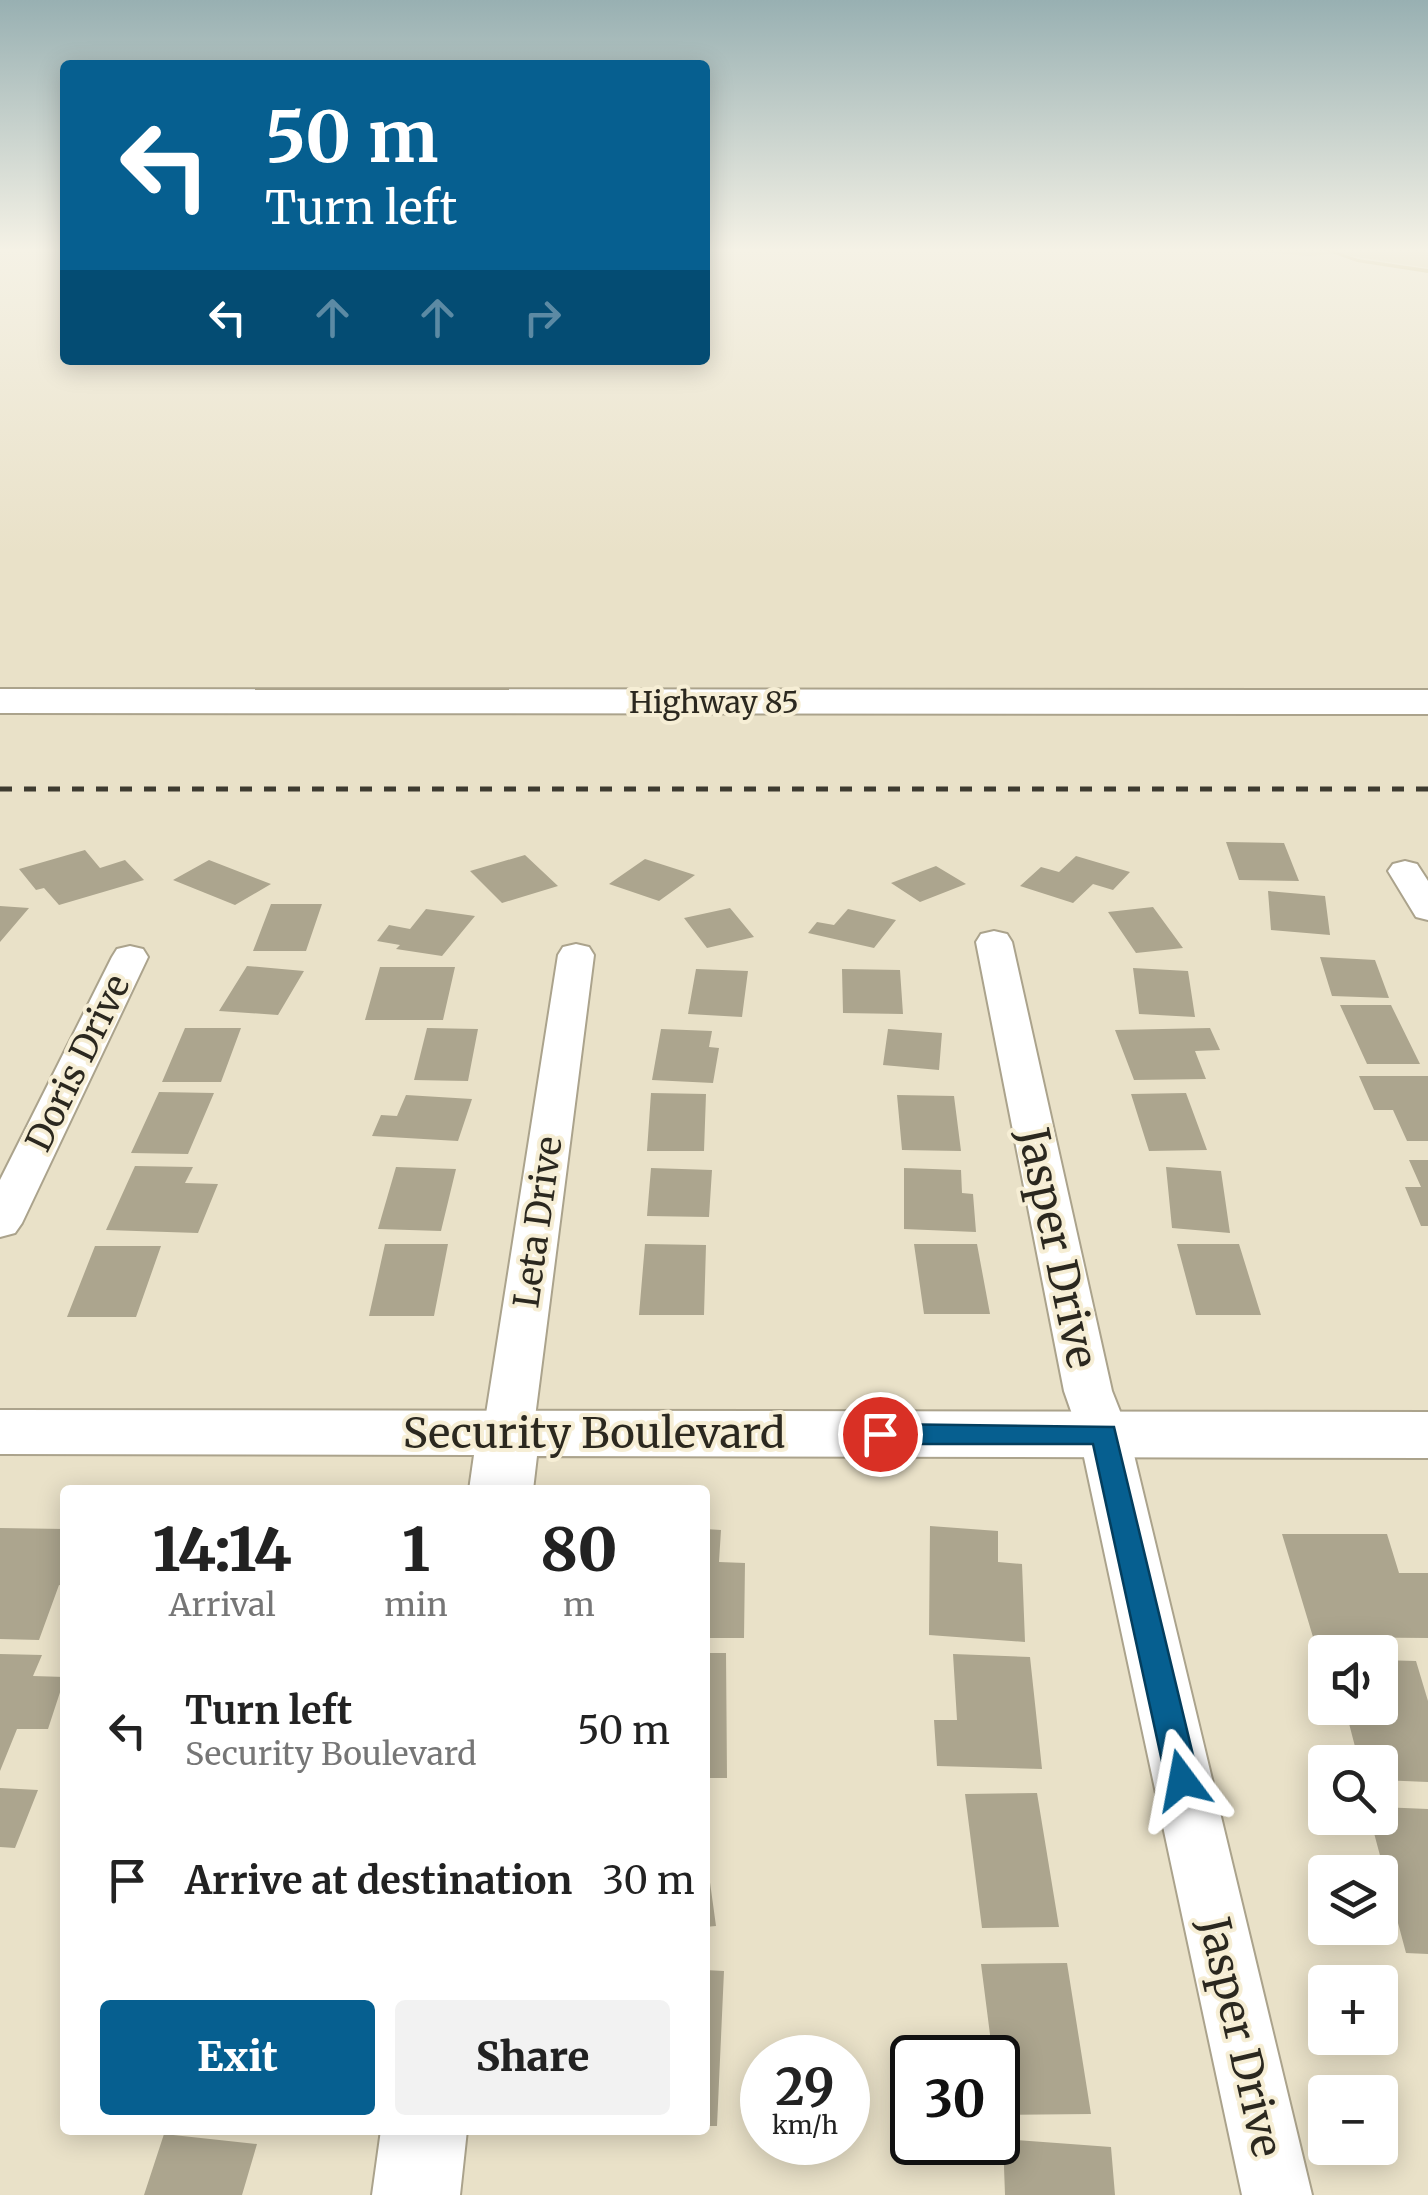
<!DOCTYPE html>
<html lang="en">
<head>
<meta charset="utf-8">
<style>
	:root { --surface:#fff; --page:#f2f2f2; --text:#222; --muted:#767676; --accent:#065f90 }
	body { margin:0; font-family:Merriweather,serif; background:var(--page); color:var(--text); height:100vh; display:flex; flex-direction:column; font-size:38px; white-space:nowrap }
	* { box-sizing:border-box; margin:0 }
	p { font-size:32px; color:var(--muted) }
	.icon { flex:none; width:55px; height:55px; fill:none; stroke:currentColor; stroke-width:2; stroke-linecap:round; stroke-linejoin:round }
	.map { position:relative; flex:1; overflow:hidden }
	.sheet { position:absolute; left:60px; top:1485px; width:650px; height:650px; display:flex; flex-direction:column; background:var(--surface); border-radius:10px; box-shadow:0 5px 25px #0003 }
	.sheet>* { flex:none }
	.hud { position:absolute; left:60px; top:60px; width:650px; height:305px; border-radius:10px; box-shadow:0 5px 25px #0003; background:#065f90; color:#fff; overflow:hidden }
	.buttons { position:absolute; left:1308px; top:1635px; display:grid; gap:20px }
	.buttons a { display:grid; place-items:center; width:90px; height:90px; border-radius:10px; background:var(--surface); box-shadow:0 5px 25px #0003; font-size:50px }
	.speed { position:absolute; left:740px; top:2035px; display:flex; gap:20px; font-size:50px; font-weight:700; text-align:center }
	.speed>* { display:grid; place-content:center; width:130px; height:130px; border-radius:50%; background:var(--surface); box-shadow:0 5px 25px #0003; line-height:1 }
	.speed small { font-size:25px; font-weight:400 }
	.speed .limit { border:5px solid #111; border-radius:15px; background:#fff; color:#111 }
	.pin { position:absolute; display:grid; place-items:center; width:85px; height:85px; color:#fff; margin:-42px; border:5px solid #fff; border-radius:50%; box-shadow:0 2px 10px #0007 }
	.me { position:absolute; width:110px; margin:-55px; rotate:347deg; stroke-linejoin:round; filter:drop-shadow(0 0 8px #0008) }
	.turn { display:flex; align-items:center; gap:35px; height:210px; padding:0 40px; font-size:45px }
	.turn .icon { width:130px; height:130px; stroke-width:2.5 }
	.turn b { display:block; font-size:70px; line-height:85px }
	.lanes { display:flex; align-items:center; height:95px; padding:0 40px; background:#0003; justify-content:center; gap:50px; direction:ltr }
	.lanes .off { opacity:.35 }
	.eta { display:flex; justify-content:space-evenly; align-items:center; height:170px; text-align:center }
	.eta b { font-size:60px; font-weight:800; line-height:70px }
	.cta { display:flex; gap:20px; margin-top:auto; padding:20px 40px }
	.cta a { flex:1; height:115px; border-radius:10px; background:var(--accent); color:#fff; font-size:40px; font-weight:800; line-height:115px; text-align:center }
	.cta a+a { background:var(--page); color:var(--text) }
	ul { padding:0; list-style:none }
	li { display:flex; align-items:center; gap:30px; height:150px; padding:0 40px }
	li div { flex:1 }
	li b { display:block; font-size:38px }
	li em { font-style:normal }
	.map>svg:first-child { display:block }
	.green { fill:#d7c99e }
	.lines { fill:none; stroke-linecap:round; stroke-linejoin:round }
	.stream { fill:#c0a960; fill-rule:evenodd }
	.building { fill:#aca58e }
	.minor-casing { stroke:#aba38c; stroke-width:4 }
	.tertiary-casing { stroke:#aba38c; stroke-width:4 }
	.primary-casing { stroke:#aba38c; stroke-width:4 }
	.minor { fill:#fff; fill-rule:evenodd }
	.tertiary { fill:#fff; fill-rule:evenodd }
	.primary { fill:#fff; fill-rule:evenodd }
	.rail { stroke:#3e3b30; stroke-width:5; stroke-dasharray:12 12; stroke-linecap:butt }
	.route { fill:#065f90; stroke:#043e5e; stroke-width:2.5 }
	.labels { text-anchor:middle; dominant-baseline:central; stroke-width:8; stroke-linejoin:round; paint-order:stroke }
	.far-street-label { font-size:30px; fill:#2b281f; stroke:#f6eed5 }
	.street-label { font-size:35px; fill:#2b281f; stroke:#f6eed5 }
	.near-street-label { font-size:42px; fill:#2b281f; stroke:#f6eed5 }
</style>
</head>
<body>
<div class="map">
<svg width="1428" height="2195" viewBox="0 0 1428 2195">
	<rect width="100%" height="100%" fill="#e9e1c8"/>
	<path class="green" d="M1214,248H1428V268L1337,254L1308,256Z"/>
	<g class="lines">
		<path class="stream" d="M1318,248H1325L1358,259L1428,269V273L1357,262Z"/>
	</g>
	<path class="building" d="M1226,842L1284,843L1299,881L1239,880Z
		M85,850L100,868L125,860L144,880L59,905L44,888L36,890L19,869Z
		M525,855L558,886L502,903L470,871Z
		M1076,856L1130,872L1113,890L1093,884L1073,903L1020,886L1041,867L1059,872Z
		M645,859L695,875L659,901L609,884Z
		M209,860L271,884L235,905L173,880Z
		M936,866L966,884L920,902L891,883Z
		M1268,891L1325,896L1330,935L1271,930Z
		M271,904H322L306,951H253Z
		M0,906L29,908L0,942Z
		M1153,907L1183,948L1136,953L1108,912Z
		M730,908L754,937L707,948L684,918Z
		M426,909L475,916L442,956L396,949L400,945L377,941L389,925L410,929Z
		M848,909L896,920L874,948L808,933L817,922L834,925Z
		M1320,957L1375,960L1389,998L1332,996Z
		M247,966L304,971L278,1015L219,1011Z
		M380,967H455L443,1020H365Z
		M1133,968L1188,971L1195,1017L1139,1014Z
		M696,969L748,971L742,1017L688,1014Z
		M842,969L900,970L903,1014L843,1013Z
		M1340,1005H1391L1420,1064H1367Z
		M185,1028H241L221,1082H162Z
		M427,1028L478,1029L468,1081L414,1080Z
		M1210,1028L1220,1050L1195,1051L1206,1079L1134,1080L1115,1030Z
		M661,1029L712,1031L709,1047L719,1048L713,1083L652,1080Z
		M888,1029L942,1033L939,1070L883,1065Z
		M1359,1076H1428V1141H1407L1393,1110H1374Z
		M159,1092L214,1093L188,1154L131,1153Z
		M651,1093L706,1094L704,1151H647Z
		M1186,1093L1207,1150L1149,1151L1131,1094Z
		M406,1095L472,1099L458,1141L372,1136L381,1115L397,1116Z
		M897,1095L954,1096L961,1151L902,1150Z
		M1409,1160H1428V1226H1421L1405,1187H1421Z
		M135,1166L193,1167L185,1183L218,1184L198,1233L106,1230Z
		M396,1167L456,1169L441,1231L378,1229Z
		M1166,1167L1221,1171L1230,1233L1172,1228Z
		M651,1168L712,1170L709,1217L647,1216Z
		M904,1168L961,1170L962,1193L973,1194L976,1232L904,1229Z
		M385,1244H448L434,1316H369Z
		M645,1244L706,1245L704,1315H639Z
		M914,1244H977L990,1314H924Z
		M1177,1244H1239L1261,1315H1196Z
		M95,1246H161L136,1317H67Z
		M930,1526L998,1531V1562L1022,1564L1025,1642L929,1635Z
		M0,1528L65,1529V1586L59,1585L39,1640L0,1639Z
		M705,1529L721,1530L719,1562L745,1563L744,1638H705Z
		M1282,1534H1387L1399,1573H1428V1638L1313,1637Z
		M705,1653H726L727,1778H705Z
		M0,1654L42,1655L33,1676L65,1677L48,1729H17L0,1771Z
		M953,1654L1030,1657L1042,1769L937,1766L934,1720H957Z
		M1380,1660L1416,1661L1428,1701V1782L1380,1780V1762H1359L1345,1708H1380Z
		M0,1788L38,1790L15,1848L0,1847Z
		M1037,1793L1059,1927L982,1928L965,1794Z
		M1380,1807L1428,1809V1954L1406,1953L1370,1818H1380Z
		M705,1846L716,1926L705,1927Z
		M1067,1963L1091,2114L1000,2115L998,2058H993L981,1964Z
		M705,1970L724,1971L717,2126H705Z
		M164,2134L257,2144L242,2195H144Z
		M1003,2139L1111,2147L1115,2195H1005Z"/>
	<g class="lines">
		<defs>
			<path id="minor" d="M1405,861L1417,864L1428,881V920L1416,917L1388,871L1393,864Z
				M994,931L1007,934L1012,942L1112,1391L1129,1434L1312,2195H1242L1079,1434L1064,1391L976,942L981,934Z
				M576,944L589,947L594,955L533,1433L525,1446L508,1451L491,1446L483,1433L558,955L563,947Z
				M130,946L143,949L148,957L22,1223L15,1233L0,1237V1180L112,957L117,949Z"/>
			<path id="tertiary" d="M0,1410L1428,1412V1458L537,1456L533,1490H469L474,1455L0,1454Z
				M381,2130H467L460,2195H372Z"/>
			<path id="primary" d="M0,689L1428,690V714L0,713Z"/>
		</defs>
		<use href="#minor" class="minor-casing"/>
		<use href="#tertiary" class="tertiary-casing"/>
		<use href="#primary" class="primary-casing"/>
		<use href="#minor" class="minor"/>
		<use href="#tertiary" class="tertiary"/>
		<use href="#primary" class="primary"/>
		<path class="rail" d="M0,789H1428"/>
	</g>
	<linearGradient id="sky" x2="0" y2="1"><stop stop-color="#98b0b2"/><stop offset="0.45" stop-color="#f5f2e6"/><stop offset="1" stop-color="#f5f2e6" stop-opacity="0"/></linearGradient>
	<rect width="1428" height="555" fill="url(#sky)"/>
	<path class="route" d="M880,1424L1114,1427L1199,1780L1194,1790L1182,1794L1171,1790L1166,1780L1093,1444H880L871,1441L866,1434L871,1427Z"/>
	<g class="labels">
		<g class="far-street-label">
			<text x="714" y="702">Highway 85</text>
		</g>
		<g class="street-label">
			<text transform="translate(78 1063) rotate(-64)">Doris Drive</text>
			<text transform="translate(538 1222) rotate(-82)">Leta Drive</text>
		</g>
		<g class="near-street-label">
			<text transform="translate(1058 1248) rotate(78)">Jasper Drive</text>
			<text x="594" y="1433">Security Boulevard</text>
			<text transform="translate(1241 2037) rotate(77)">Jasper Drive</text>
		</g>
	</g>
</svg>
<div class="buttons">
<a><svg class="icon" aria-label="sound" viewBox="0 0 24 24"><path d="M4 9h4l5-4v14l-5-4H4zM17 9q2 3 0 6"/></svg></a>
<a><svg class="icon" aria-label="search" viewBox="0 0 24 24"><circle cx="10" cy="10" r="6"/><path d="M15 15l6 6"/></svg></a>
<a><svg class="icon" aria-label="layers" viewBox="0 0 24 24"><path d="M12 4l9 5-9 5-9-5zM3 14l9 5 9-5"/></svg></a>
<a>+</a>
<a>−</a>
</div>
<div class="speed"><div>29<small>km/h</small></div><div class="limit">30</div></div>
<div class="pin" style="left:880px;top:1434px;background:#d93025"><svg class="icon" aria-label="arrive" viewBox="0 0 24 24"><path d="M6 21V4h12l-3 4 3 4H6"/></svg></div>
<svg class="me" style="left:1182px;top:1780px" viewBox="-20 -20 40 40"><path d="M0-17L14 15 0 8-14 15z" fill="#065f90" stroke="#fff" stroke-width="4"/></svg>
<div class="hud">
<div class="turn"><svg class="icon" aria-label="left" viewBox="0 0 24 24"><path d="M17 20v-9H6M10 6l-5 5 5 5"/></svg><div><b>50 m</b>Turn left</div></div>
<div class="lanes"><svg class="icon" aria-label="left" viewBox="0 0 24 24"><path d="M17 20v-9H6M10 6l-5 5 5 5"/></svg><svg class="icon off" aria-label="ahead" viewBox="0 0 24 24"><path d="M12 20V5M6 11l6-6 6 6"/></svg><svg class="icon off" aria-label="ahead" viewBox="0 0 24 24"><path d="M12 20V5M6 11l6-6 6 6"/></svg><svg class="icon off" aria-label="right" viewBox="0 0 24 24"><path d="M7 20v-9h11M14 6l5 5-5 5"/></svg></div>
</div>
<section class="sheet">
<div class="eta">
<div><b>14:14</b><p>Arrival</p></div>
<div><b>1</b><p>min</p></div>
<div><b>80</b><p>m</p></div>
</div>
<ul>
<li><svg class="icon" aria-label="left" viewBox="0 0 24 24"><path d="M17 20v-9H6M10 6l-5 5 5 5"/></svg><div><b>Turn left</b><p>Security Boulevard</p></div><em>50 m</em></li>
<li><svg class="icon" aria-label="arrive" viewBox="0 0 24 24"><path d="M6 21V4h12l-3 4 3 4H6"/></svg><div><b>Arrive at destination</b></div><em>30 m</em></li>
</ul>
<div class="cta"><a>Exit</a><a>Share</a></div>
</section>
</div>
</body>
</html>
